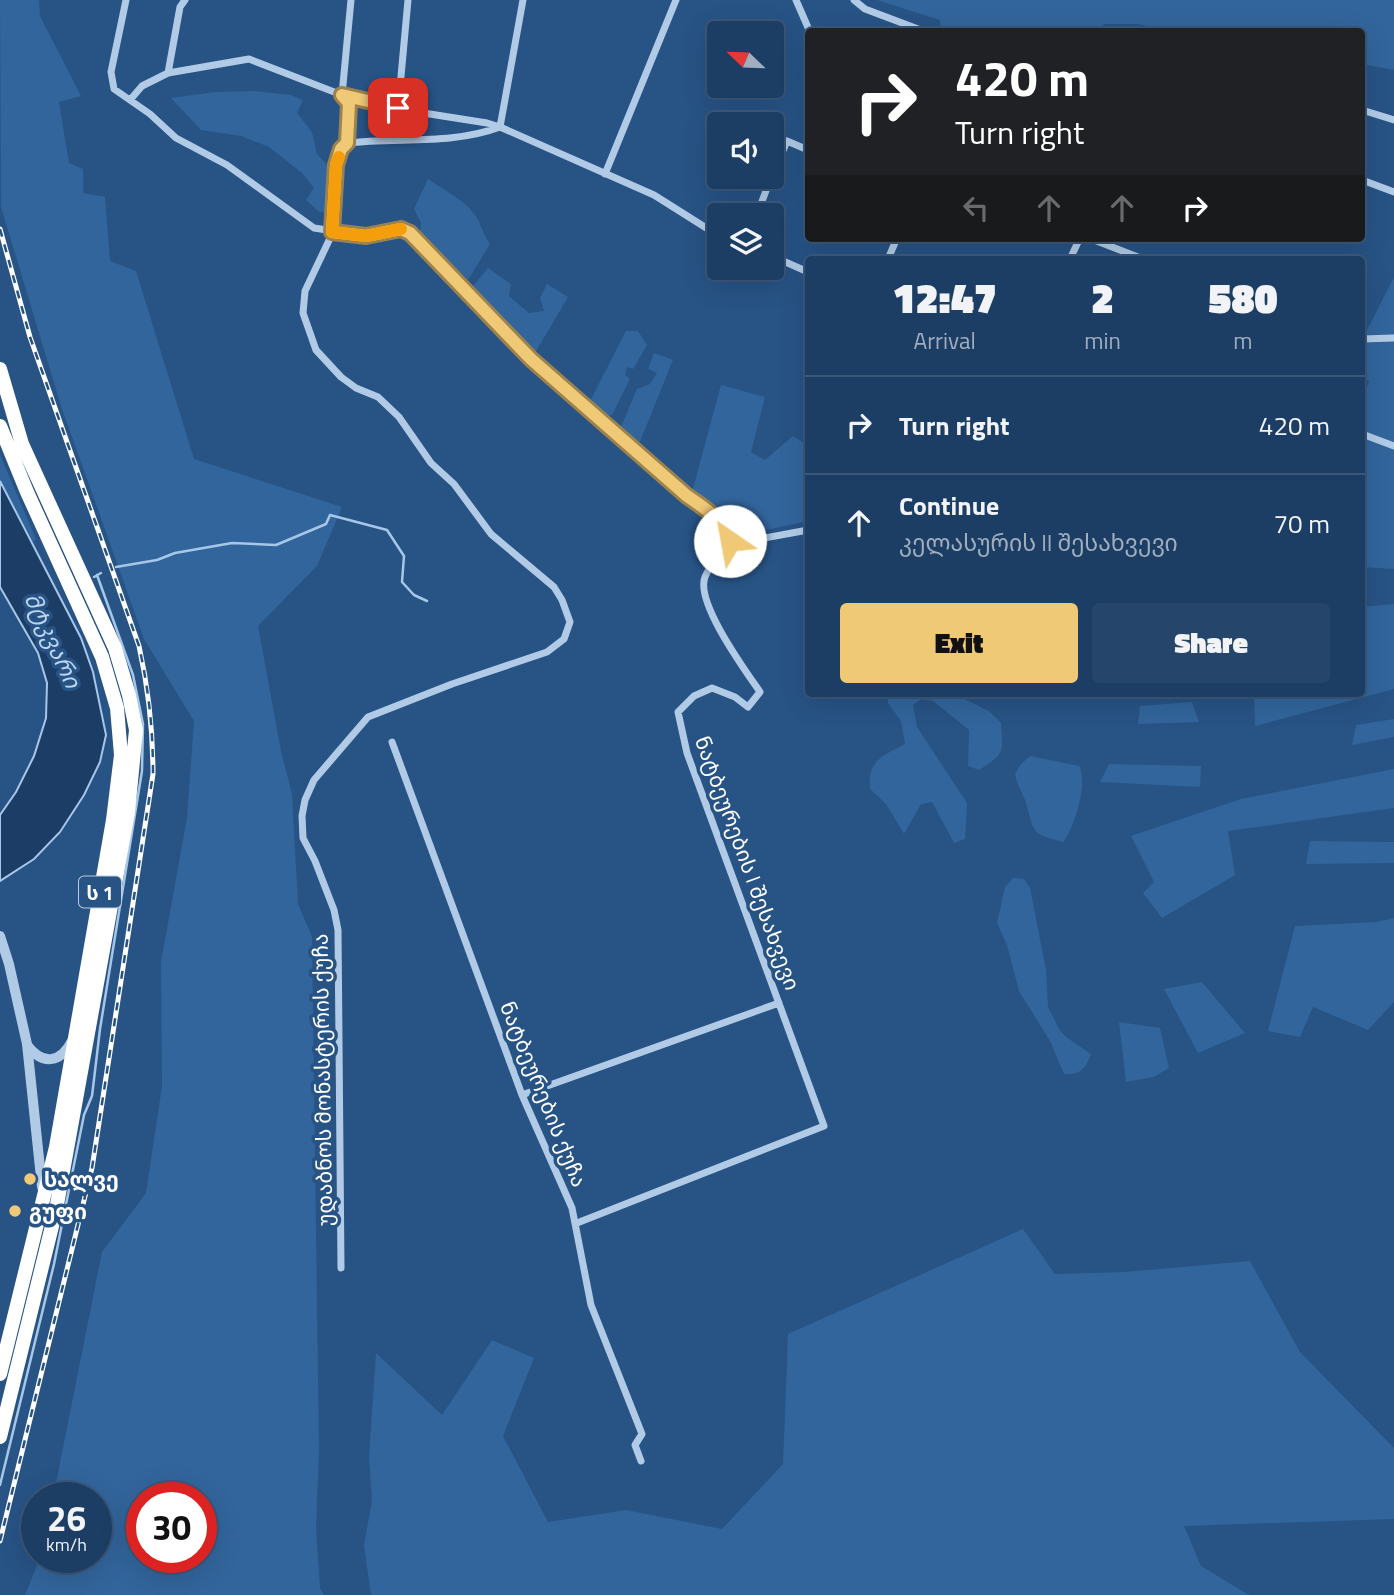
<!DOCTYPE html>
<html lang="en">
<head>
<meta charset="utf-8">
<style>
	:root { --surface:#1d3e64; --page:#25456a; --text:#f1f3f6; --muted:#a0aebf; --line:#3b5778; --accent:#f0c977 }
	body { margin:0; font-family:"Titillium Web","Noto Sans Georgian",sans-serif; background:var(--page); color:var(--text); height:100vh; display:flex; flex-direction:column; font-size:26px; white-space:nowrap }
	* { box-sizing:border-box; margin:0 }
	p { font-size:23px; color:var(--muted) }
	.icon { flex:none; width:38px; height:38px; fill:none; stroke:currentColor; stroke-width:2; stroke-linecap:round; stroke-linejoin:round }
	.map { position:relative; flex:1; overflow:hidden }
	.drawer { position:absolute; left:805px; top:256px; width:560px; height:441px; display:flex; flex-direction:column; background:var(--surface); border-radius:7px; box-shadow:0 7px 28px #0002,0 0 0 2px var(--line) }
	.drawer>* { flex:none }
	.hud { position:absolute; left:805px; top:28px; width:560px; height:214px; border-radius:7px; box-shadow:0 7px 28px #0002,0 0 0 2px var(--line); background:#202124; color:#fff; overflow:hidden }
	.needle { width:46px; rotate:293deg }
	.tools { position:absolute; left:707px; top:21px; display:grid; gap:14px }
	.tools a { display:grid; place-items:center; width:77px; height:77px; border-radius:7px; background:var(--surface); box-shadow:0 7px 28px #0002,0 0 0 2px var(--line); font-size:35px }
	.speed { position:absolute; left:21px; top:1482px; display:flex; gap:14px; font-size:35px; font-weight:700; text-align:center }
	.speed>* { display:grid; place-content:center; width:91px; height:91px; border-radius:50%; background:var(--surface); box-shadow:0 7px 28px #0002,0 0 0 2px var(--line); line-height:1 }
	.speed small { font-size:18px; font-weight:400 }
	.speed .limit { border:10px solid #d22; background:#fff; color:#111 }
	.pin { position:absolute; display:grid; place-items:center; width:60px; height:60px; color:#fff; margin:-30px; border-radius:14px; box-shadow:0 4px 10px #0006 }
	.me { position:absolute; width:77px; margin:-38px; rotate:327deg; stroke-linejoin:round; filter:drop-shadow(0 0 5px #0008) }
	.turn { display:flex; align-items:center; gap:24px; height:147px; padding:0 35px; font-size:32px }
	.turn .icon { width:91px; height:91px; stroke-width:2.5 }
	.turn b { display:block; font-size:49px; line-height:60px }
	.lanes { display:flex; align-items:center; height:66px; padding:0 35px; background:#0003; justify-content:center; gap:35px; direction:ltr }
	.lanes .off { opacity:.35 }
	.eta { display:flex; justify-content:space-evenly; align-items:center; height:119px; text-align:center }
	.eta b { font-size:42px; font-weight:800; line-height:49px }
	.action { display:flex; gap:14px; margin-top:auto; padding:14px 35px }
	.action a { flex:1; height:80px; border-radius:7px; background:var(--accent); color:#111; font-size:28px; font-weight:800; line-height:80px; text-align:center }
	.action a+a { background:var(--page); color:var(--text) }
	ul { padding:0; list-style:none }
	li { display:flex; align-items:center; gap:21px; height:98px; padding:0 35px; border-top:2px solid var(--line) }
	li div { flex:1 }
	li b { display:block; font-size:26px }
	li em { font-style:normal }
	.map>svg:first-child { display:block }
	.green { fill:#32659c; fill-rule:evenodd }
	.water { fill:#1c3d65; stroke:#a6c7e8; stroke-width:2 }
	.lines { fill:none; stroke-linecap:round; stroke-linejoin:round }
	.stream { stroke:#a6c7e8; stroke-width:2.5 }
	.minor { stroke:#b1cbe7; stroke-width:7 }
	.tertiary { stroke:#b1cbe7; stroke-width:10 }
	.motorway { stroke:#fff; stroke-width:14 }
	.rail-casing { stroke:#fff; stroke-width:5 }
	.rail { stroke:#275385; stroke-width:2.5; stroke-dasharray:8; stroke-linecap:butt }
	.route-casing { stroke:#9c834d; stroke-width:18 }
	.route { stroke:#f0c977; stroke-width:12 }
	.slow { stroke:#f59e0b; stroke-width:12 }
	.poi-dot { fill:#f0c977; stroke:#275385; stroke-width:2.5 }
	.labels { text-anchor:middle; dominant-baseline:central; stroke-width:7; stroke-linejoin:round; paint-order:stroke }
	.shield { fill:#275385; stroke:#becbda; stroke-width:2 }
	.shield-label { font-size:19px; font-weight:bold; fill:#fff }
	.street-label { font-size:21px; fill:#fff; stroke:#275385 }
	.poi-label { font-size:21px; font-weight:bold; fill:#fff; stroke:#275385; text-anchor:start }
	.water-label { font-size:23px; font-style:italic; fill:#bdd5ef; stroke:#275385 }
</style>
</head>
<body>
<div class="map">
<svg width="1394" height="1595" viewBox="0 0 1394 1595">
	<rect width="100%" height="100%" fill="#275385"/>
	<path class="green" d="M0,0H39L40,16L81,96L59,102L69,163L83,169V193L105,197L110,261L136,271L194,459L342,507L317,566L258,626L281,751L292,794L298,904L312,937L319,1452L316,1529L320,1588L324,1595H25L40,1558H96V1498H53L102,1252L146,1193L162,1086L161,962L187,818L194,721L144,639L61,406L1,207ZM142,1498H201V1558H142Z
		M877,0H1394V70L1362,64V32H1169L1139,24H1104L1097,32L941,31L940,20Z
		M253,91L291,95L303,100L297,113L312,132L317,154L336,174L342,197L340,218L318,211L306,200L314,188L302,173L269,147L241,136L201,130L171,98L215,92Z
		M428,179C444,190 467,201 477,218C482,227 484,236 490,244L468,280L420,233L421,223L414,209Z
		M488,268L511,284L509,296L529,313L544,311L540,298L547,284L568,297L535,353L469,291Z
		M1394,277V569L1362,567V402L1369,381L1362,376V340Z
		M626,331H638L647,345L633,369L627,367L625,375L630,379L612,415H606L589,403Z
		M654,353L673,360L639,444L620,429L637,389L650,384L657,373L648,369Z
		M721,385L765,397L751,452L765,460L793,436L808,446V521L737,536L720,508L692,492Z
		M0,455L36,539L33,542L0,481Z
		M1394,604V689L1255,726L1254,693H1362V607Z
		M888,693H953L990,712L1001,723C1003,754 1005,753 979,770L968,766L969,730L933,701L921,699L913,705L917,727L967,803L965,839L954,843L932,802L921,804L904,834L886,804L870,789C867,760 884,755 905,744L901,721L888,703Z
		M1192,702L1199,722L1138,724L1140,706Z
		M1394,719V737L1352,745L1356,725Z
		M1030,756L1079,766C1089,780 1074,830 1063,842C1033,834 1034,834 1027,806C1024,795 1017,786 1015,774L1021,764Z
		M1109,764L1201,766L1200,787L1100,782Z
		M1394,769V808L1228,831L1235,875L1162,918L1143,893L1154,882L1131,836L1241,799Z
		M1310,841L1394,842V863L1306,864Z
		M1013,878L1024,879L1030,888L1046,970L1048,1007L1059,1029L1066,1037L1091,1054C1086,1069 1080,1075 1064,1074L1050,1041L1019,991L1007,945L997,923L1005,887Z
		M1394,918V1002L1368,1030L1313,1007L1300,1037L1268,1031L1295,926L1376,922Z
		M1202,982L1245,1033L1198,1053L1164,989Z
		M1119,1022L1160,1028L1169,1068L1154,1077L1126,1082Z
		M1023,1229L1055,1274L1125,1272L1250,1261L1300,1352L1394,1448V1519L1184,1526L1201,1566L1249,1595H371L364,1545L372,1501L369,1457L376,1353L442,1415L492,1340L534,1358L503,1436L548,1522L626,1510L722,1529L783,1464L788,1334Z"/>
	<path class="water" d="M0,481L81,638L93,672L106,735L100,762L84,795L60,832L34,859L0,881V815L16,792L34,756L46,718L47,683L38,653L0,587Z"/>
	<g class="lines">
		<path class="stream" d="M116,567L157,560L175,553L232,543L276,545L326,524L330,515L387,530L404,556L402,582L414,595L427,601
			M94,577L101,573
			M0,1485L54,1264L84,1115L92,1096L100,1029L142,771L143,724L133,675L97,575"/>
		<path class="minor" d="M126,0L111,72L114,89L150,114L176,138L227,165L314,228L366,236L401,229L409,233L531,359L687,496C706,509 721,518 730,541
			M796,0L810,32
			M854,0L865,9L926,32
			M168,73L180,7L185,0
			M130,100L142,86L168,73L249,59L342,95L398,109L487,123L500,127L654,195L719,236
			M398,109L408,0
			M1362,110L1394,120
			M347,143L349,103L342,95L351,0
			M605,174L676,0
			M772,176L787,141L808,150
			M1362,180L1394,192
			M757,215L771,177
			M1089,238L1143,259
			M772,256L808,272
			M888,259L897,238
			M1070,259L1080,238
			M1362,339L1394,338
			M1362,434L1394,446
			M730,541L759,539L808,530
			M392,742L522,1095L572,1208L591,1305L642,1434L635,1445L641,1461
			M522,1095L779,1003
			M577,1223L824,1126L687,753L678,712L694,696L712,688L735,697L748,707L760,692C745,670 695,602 705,577C710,564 723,552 730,541
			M341,1268L338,930L334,910L315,861L303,838L302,816L305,800L314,780L368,717L452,684L547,652L564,639L570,622L562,600L554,587L491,534L454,484L431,463L399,417L378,397L356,388L341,377L316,350L303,313L305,291L333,232L336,165L341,150L347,143C398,137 452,145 500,127L523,0"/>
		<path class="tertiary" d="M0,936L9,964L27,1044L42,1187
			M27,1045C42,1065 60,1064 72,1041"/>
		<path class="motorway" d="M0,369L22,444L115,648L129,695L136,730L128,812L56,1210L0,1437
			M0,426L27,492L102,657L117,708L121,755L113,820L56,1147L0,1374"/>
		<defs>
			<path id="rail" d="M0,229L30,337L139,646C149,691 153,729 153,774L92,1168L0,1541"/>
		</defs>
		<use href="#rail" class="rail-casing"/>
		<use href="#rail" class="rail"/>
	</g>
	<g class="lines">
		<defs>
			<path id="route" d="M398,108L342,95L349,103L347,143L341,149L336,165L332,232L366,236L401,229L410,233L531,359L687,496C706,509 721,518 730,541"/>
		</defs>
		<use href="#route" class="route-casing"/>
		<use href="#route" class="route"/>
		<path class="slow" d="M339,157L336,165L332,232L366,236L401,229"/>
	</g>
	<g class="poi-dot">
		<circle cx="30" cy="1179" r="7"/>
		<circle cx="15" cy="1211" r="7"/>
	</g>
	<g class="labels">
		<rect class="shield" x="79" y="876.5" width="42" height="31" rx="5"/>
		<g class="shield-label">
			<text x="100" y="892">ს 1</text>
		</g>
		<g class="street-label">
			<text transform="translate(748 863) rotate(70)">ნატბეურების I შესახვევი</text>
			<text transform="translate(322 1080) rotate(-91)">უდაბნოს მონასტერის ქუჩა</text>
			<text transform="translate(544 1094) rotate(68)">ნატბეურების ქუჩა</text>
		</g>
		<g class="poi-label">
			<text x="44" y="1179">სალვე</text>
			<text x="29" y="1211">გუფი</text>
		</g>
		<g class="water-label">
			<text transform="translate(53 640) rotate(65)">მტკვარი</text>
		</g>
	</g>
</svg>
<div class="tools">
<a><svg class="needle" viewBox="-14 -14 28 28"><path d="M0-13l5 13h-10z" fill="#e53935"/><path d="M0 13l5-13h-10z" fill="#a0aebf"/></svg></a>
<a><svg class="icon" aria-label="sound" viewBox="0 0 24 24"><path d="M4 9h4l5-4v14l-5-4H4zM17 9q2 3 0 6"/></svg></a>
<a><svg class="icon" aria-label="layers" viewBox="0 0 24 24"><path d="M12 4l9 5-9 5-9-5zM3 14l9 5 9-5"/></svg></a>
</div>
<div class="speed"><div>26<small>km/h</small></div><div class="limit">30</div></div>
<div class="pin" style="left:398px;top:108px;background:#d93025"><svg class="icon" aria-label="arrive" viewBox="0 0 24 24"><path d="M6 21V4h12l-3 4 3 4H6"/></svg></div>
<svg class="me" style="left:730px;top:541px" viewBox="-20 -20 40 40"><circle r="19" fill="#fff"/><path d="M0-13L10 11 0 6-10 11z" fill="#f0c977"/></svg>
<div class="hud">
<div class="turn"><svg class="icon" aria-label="right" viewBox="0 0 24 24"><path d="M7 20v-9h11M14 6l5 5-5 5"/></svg><div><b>420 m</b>Turn right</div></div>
<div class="lanes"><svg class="icon off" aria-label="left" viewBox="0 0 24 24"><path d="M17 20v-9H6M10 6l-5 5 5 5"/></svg><svg class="icon off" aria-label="ahead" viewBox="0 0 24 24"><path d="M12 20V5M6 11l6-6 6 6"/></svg><svg class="icon off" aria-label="ahead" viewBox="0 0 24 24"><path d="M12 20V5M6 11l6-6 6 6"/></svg><svg class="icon" aria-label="right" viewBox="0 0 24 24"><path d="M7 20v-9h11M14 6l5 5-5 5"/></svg></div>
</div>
<section class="drawer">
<div class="eta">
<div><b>12:47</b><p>Arrival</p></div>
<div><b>2</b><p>min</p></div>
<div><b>580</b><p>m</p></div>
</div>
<ul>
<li><svg class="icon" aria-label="right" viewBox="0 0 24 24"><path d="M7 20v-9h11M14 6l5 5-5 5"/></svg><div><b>Turn right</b></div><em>420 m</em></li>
<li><svg class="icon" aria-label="ahead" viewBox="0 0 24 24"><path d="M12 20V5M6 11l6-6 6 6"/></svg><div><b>Continue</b><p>კელასურის II შესახვევი</p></div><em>70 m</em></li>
</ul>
<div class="action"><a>Exit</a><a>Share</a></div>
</section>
</div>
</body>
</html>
